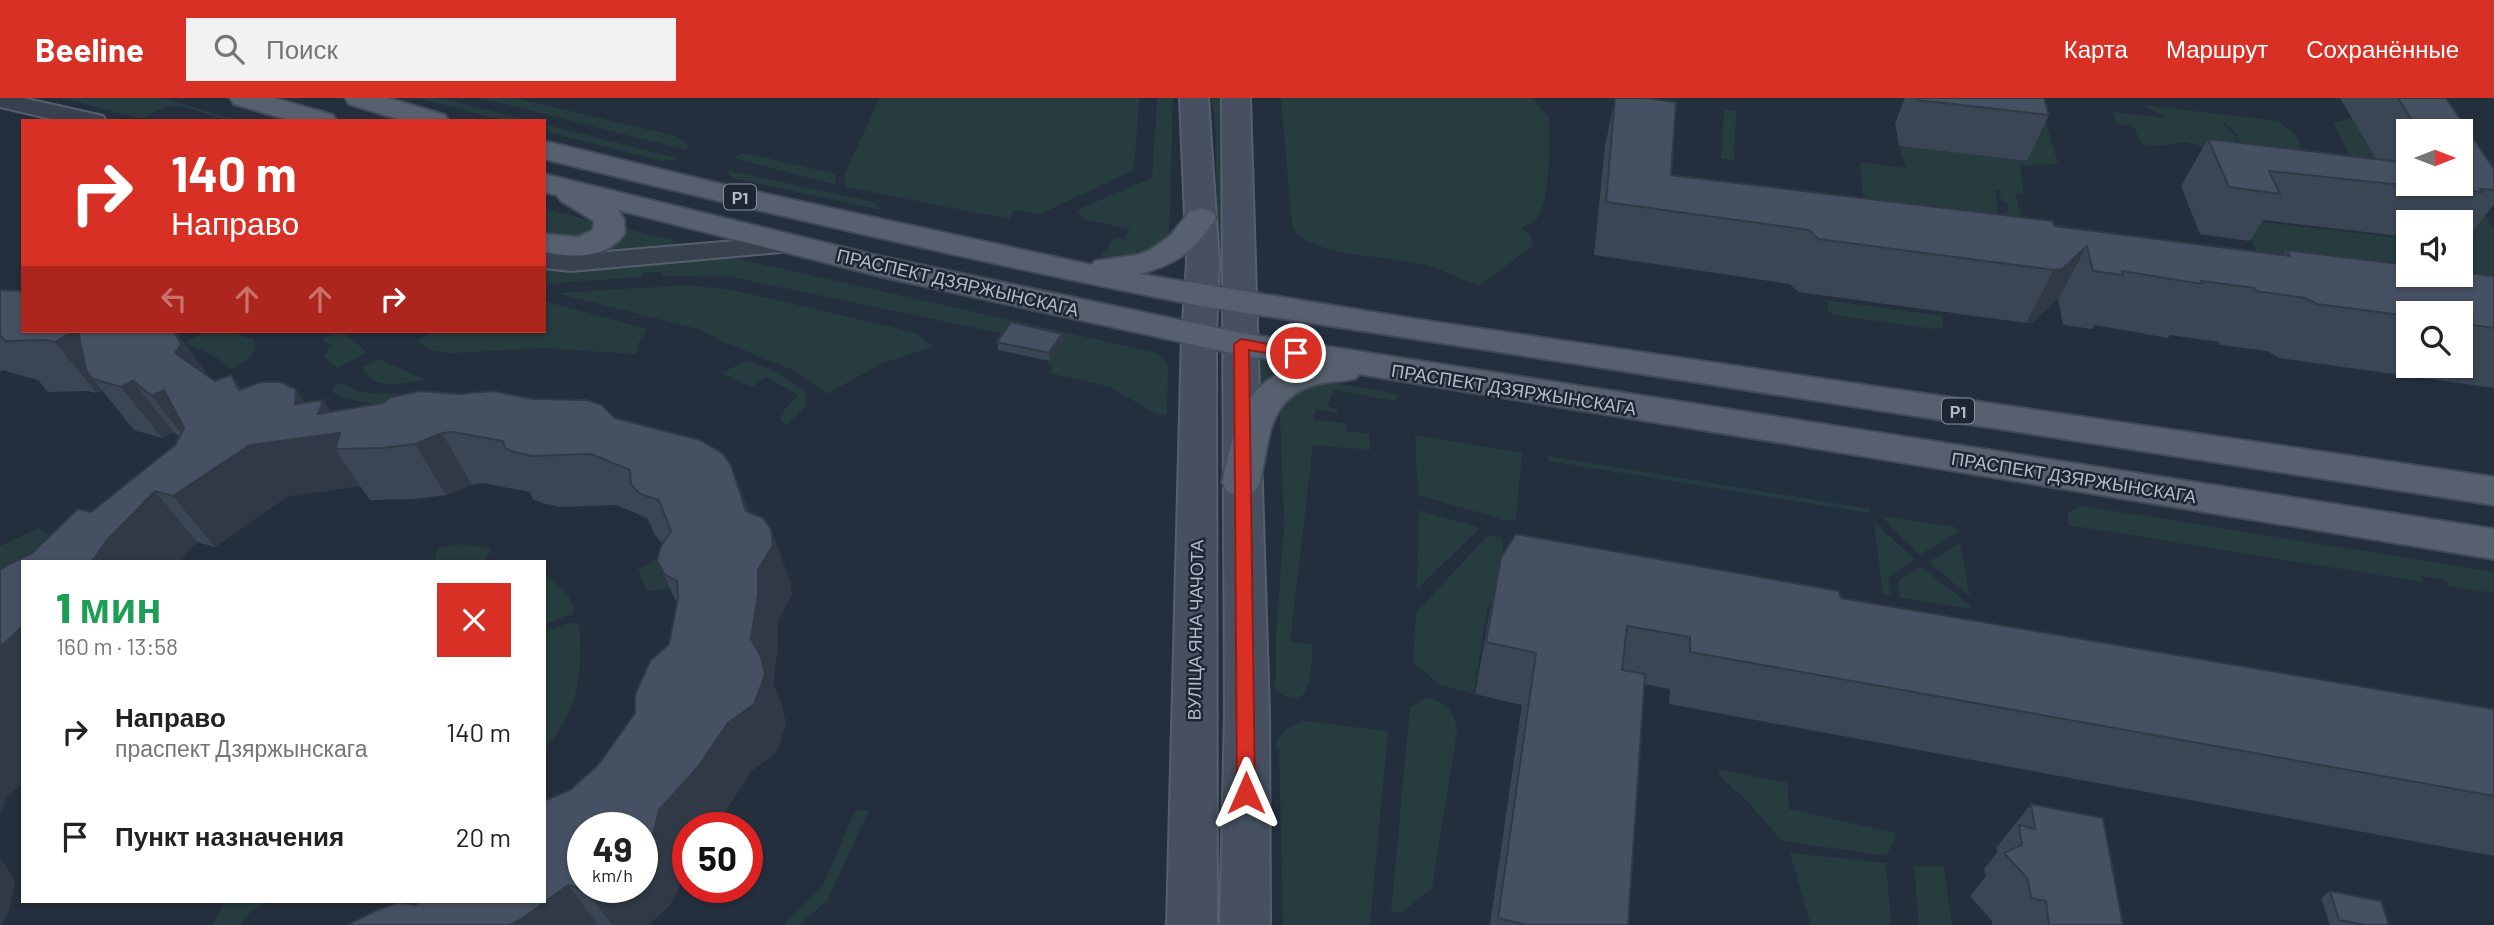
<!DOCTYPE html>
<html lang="ru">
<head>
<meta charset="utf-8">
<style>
	:root { --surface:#fff; --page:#f2f2f2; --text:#222; --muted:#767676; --accent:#d93025 }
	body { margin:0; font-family:Barlow,sans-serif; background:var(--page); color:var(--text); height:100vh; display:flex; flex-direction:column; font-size:26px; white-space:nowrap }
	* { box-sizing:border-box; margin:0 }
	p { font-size:23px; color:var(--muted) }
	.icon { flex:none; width:38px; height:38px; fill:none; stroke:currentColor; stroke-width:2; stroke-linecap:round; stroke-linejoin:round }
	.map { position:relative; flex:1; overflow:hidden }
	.details { position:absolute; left:21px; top:462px; width:525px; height:343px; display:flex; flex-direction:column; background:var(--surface); border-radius:0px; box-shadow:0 2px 5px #0004 }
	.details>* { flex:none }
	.banner { position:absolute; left:21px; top:21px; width:525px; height:214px; border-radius:0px; box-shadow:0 2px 5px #0004; background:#d93025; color:#fff; overflow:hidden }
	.needle { width:46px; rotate:90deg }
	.buttons { position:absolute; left:2396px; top:21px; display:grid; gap:14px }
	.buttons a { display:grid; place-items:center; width:77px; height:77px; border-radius:0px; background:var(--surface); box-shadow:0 2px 5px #0004; font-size:35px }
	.speed { position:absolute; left:567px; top:714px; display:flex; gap:14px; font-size:35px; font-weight:700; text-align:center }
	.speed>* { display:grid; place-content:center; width:91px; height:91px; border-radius:50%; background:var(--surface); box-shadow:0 2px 5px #0004; line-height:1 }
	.speed small { font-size:18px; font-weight:400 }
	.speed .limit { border:10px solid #d22; background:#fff; color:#111 }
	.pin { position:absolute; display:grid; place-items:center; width:60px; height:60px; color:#fff; margin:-30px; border:4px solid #fff; border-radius:50%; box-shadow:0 2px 7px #0007 }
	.me { position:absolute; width:77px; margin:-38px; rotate:0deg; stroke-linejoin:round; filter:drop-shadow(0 0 5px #0008) }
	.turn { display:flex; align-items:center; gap:24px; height:147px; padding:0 35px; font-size:32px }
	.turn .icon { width:91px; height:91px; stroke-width:2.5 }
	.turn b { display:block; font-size:49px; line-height:60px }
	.lanes { display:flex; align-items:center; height:66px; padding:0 35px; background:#0003; justify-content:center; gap:35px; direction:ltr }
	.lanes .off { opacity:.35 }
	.round { display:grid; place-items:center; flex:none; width:74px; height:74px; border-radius:0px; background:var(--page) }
	.overview { display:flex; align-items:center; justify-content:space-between; height:119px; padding:0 35px }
	h1 { font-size:42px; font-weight:800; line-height:52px; color:#1e9e55 }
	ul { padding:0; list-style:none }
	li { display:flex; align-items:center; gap:21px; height:105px; padding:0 35px }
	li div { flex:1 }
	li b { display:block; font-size:26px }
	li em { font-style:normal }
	header { display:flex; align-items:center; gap:42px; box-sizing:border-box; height:98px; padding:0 35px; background:var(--accent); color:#fff }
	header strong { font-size:33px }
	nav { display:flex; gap:38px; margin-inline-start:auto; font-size:24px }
	.search { width:490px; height:63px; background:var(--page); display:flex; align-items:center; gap:18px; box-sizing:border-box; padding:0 24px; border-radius:0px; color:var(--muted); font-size:26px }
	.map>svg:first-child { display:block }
	.green { fill:#263c3f }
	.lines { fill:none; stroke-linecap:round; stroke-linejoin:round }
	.tertiary-casing { stroke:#565f6c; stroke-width:4 }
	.secondary-casing { stroke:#565f6c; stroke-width:4 }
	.primary-casing { stroke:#414a57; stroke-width:4 }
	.tertiary { fill:#38414e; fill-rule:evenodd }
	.secondary { fill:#465061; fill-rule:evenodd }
	.primary { fill:#56606e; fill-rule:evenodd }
	.wall { fill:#3b4654; fill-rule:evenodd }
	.shaded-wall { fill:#303945 }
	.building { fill:#455162; stroke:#303945; stroke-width:2 }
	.route { fill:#d93025; stroke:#8d1f18; stroke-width:2 }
	.labels { text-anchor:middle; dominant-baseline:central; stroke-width:5; stroke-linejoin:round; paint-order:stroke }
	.shield { fill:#1d2633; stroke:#878f9c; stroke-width:2 }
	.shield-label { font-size:16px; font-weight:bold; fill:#b4bcc9 }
	.street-label { font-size:18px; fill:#b4bcc9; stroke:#1d2633 }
</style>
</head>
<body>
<header>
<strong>Beeline</strong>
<div class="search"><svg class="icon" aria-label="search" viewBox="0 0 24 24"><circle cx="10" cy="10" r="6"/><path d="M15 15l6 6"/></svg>Поиск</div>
<nav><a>Карта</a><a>Маршрут</a><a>Сохранённые</a></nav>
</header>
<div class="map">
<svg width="2494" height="827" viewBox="0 0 2494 827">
	<rect width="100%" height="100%" fill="#242f3e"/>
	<path class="green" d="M63,0H162L239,23C216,23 195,8 173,8C162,8 151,16 142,21Z
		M418,0H441L531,23H505Z
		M481,0H515L676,38L688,46L686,52Z
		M880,0H1139L1134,72L1040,116L1014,112L1009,121L846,89L844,77Z
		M1157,0H1173L1169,139L1166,147L1124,162L1101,158L1115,139L1124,141L1130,131L1083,121L1078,114L1081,110L1152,80Z
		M1211,0H1220L1224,175H1218L1215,18Z
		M1281,0H1531L1549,19C1549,44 1552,103 1535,123C1531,126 1524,128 1521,131L1531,136L1533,148L1479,188C1462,181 1445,173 1428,168C1392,156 1312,162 1292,129Z
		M2039,0L2058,66L2020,68L2024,96L2015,95L2023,128L2005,124L2003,115L2008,114L2007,106L2001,103L2000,93L1995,92L2000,125L1866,131L1860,64L1906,70L1899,48L2026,63Z
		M2142,7L2279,23L2296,38L2305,57L2236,47L2239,43C2236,33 2231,28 2221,24L2236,39L2233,47L2207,50L2185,44L2160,48L2141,47L2134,28L2117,26L2113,14L2167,20Z
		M1724,11L1736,13L1734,62L1721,60Z
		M2352,20L2407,116L2361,78L2333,25Z
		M544,26L681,61L661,63L544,33Z
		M740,56H750L835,76L836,87L733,60Z
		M727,72L873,104L882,112L732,80Z
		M544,110L595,124L594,142L544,136Z
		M2460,115L2485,117L2494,132V178L2461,174V140L2475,138Z
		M2245,122L2408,141V177L2459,199L2257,157Z
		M627,131L673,142L675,144L669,148L607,153L620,142Z
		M725,158L1157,255L1168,267L1167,316H1156L1110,289L1049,275L1053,268L1048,266L1062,245L1009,237L722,177L661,178L662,174L643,175L641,179L544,186V167Z
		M686,187L733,192L917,235L933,249L882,265L827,296L795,273L719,242L702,232L555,195Z
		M1827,202L1942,218L1943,229L1935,231L1834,217L1828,213Z
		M544,203L647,231L638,246L637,256L545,250L453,255L435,253L416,243L435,233H544Z
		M216,234L234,235L254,242L256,250L248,262L231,271L214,258L184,245L201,236Z
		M338,235L345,236L367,254L338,270L324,259L330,247L322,240Z
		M380,261L425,282C402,285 373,294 362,269Z
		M1262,261L1301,268L1261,290L1259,263Z
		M749,262L782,277L805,294L807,307L786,327L781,322L784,312L798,297L766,279L752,289L721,275Z
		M1329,284L1397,296L1395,303L1334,292L1327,308L1338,311L1336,315L1316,311L1313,321L1347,326L1346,333L1369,336L1370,352L1313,347L1290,544L1313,546C1311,561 1314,603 1292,600C1283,599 1278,594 1273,587L1276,583V541L1284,426L1280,315C1288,294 1308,286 1329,284Z
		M342,285C359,298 380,295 400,295L384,346L382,311C368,300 346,306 333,294L335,287Z
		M1415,337L1522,355L1516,421L1508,423L1418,397Z
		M1548,358L1870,411V415L1548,363Z
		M2083,408L2494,474V495L2449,488L2446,482L2422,478L2423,484L2068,427V414Z
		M1419,412L1480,430L1417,491Z
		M1881,418L1955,429L1957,435L1919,457Z
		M1874,424L1914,461L1889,479L1890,498L1883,496Z
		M39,430L61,448L23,464L0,497V448Z
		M1488,437L1502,441L1508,488L1494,498L1487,512L1474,596L1440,587L1413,564L1416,515Z
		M1960,445L1970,499L1929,464Z
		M464,446L492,451L482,464H434L438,450Z
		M656,461L666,478L679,490L647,493L638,471Z
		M1920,468L1971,508L1972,511L1899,499L1898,484Z
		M544,477C560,488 572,496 574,515L544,527Z
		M573,524L579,527C583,574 579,615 544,651V534Z
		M1426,600C1446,604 1455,613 1457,633L1432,790L1401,815L1391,814L1410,609Z
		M1303,623L1388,633L1370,827H1283L1279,650H1275C1279,635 1289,628 1303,623Z
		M1718,671L1788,685L1789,711L1896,735L1887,758L1782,743L1750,706L1719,677Z
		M869,712L827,803L798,827H784L822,789L855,713Z
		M1790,755L1886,765L1891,827H1811Z
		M1944,768L1952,827H1919L1914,769Z
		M226,803H273L253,811L240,827H212Z"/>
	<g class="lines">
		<defs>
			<path id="tertiary" d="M0,0H23L103,18L106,23H60L0,9Z
				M792,138L802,140L806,146L802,152L571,173L544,170V154L571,157Z"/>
			<path id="secondary" d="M1180,0H1208L1219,165L1216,237L1217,827H1167L1182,237L1187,165Z
				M1222,0H1250L1269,616L1270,827H1220L1225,616Z"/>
			<path id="primary" d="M230,0H274L333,17L337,23H292L234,6Z
				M345,0H388L445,17L449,23H404L349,6Z
				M544,43L725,87L1092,167L1095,163L1137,157L1150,152L1170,138L1190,113L1201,111L1212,113L1216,120C1194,153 1178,166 1139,176L1421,222L2494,379V407L1201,208C981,165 762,114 544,61Z
				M544,76L883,159L1241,235L2494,431V461L1359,276L1356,280C1344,284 1331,283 1318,286C1267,299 1270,341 1260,384L1254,394L1241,398L1228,394L1222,384C1237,328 1238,285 1302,267L1241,257L883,179L618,112L624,121L625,135C607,161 572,160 544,154V136L578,139L593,132L594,123L561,103L557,97L544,94Z"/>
		</defs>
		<use href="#tertiary" class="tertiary-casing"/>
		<use href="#secondary" class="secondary-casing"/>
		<use href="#primary" class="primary-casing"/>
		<use href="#tertiary" class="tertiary"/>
		<use href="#secondary" class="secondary"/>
		<use href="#primary" class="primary"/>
	</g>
	<path class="wall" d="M1615,0L1671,77L2282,157L2286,152L2494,178V290L2279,260L2267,253L2220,247L2219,244L2170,237L2168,240L2095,227L2092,231L2063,227L2058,201L2033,224L2026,225L1798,194L1790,186L1594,157L1605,48ZM2408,215H2460V268H2408Z
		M1905,0H2044L2049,17L2027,63L1899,48L1895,25Z
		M2340,0H2446L2494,71V106L2470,137L2462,136L2460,138V124H2408V139L2263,122L2250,143L2200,136L2181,88L2208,41L2376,61ZM2408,33H2460V86H2408Z
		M0,192L23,233H175L208,278L215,283L231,277L241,291L305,305L331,314L615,320L749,414L790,482L792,497L778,522V547L773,585L782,608L786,626L776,655L751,673L723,717L712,730H688V758L682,783L670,807L648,827H347L415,807L544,803L570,692L598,667L635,615L669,546L677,505L657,463L662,445L655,437L647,420L616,407L560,409L542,405L533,401L530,394L483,385L472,387L446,397L415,401L370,402L360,388L288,398L215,449L197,444L23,464L21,686L7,699L0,716V472L31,456L91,414L175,347L180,339L173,334L162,340L134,332L102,292L97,295L88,293L48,294L38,282L2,272L0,274Z
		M997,244H1063L1050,263L998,252Z
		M1501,459L1841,500L2494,611V758L1669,606L1670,591L1644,586L1628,827H1490L1522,607L1475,596L1490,512Z
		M2031,706L2123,827H1992V823L1970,798L1986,778L1984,771L1997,755L1996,750Z
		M2330,793L2389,827H2330L2321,800Z"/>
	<path class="shaded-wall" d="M2087,148L2058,201L2033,224L2026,225L2054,172Z
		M74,233H79L93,281L102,292L97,295L55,244Z
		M174,233H175L210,281L175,255Z
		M1062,236L1063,244L1050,263L1049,255Z
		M133,283L173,334L162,340L121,289Z
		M296,291L327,337L318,316L323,302L355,350L335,351L360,388L288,398L215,449L173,398L250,347L295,306Z
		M164,292L204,343L192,349L152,298Z
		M442,335L472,387L446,397L415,346Z
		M731,367L751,418L771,431L790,482L792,497L778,522V547L773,585L782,608L786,626L776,655L751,673L723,717L712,730H688V758L682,783L670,807L648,827H612L586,792L596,789H642V759L659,712L751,541L746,413Z
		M155,393L197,444L179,464H92L107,442Z
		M23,528V683L7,699L0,716V549Z
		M0,762L5,766L15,784L9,812L2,827H0Z
		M568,787L598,827H510Z"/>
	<path class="building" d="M1615,0H1646L1676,4L1671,77L2053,123L2054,128L2290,158L2286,152L2408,167V177H2460V174L2494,178V230L2460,225V215H2408V218L2317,206L2305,200L2256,193L2255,190L2201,183L2202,186L2122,173L2123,177L2093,173L2087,148L2062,171L2054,172L1818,141L1809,132L1606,104Z
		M1916,0H2044L2049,17L1917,2Z
		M2398,0H2446L2494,71V92L2480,91L2482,94L2455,91L2452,86H2460V33H2419Z
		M2208,41L2408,65V86H2445L2449,92L2269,73L2280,96L2229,89Z
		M0,192L23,193V233H74L55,244L46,242L5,243L0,237Z
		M1011,224L1062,236L1049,255L997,244Z
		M78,233H174L181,246L175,255L215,283L231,277L239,292L261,284H281L296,291L295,306L323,302L318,316L382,305L391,299L420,293L459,296L493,293L533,301L587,302L602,307L615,320L700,342L722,355L731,367L746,413L763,420L771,431L773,447L758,472V497L751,541L761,559L765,577L754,606L728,625L698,669L659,712L653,737L642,759V730H583V789H596L586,792L568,787L523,820L510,827H347L375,813L399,804L415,807L421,803H544V703L570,692L598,667L635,615V597L650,563L669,546L678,500L677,483L665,477L657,463L661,448L671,433L659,402L640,396L631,386L630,372L591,356L532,358L514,354L505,350L503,343L453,334L442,335L415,346L382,350L335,351L340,335L250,347L173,398L155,393L107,442L92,464H23V528L0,549V472L9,466L31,456L78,411L91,414L175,347L184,330L164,292L152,298L133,283L121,289L93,281L86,272Z
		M1516,436L1839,493L1841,500L1870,505L2494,611V698L1690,554V539L1627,528L1622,572L1645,576L1628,827H1527L1498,820L1536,555L1486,544L1501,459Z
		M2031,706L2103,720L2123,827H2049L2046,803L2031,800L2028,781L2004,755L2022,747L2019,727L2035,731Z
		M2330,793L2381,803L2389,827H2365L2339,822Z"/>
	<path class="route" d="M1241,241L1296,251L1303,255L1296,260L1249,252L1255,695L1253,701L1246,704L1239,701L1237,695L1234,246Z"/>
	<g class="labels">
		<g class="shield">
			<rect x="724" y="86.5" width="32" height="25" rx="5"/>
			<rect x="1942" y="300.5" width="32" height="25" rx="5"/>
		</g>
		<g class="shield-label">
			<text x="740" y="99">Р1</text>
			<text x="1958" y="313">Р1</text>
		</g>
		<g class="street-label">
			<text transform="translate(958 184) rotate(13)">ПРАСПЕКТ ДЗЯРЖЫНСКАГА</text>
			<text transform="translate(1514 291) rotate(9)">ПРАСПЕКТ ДЗЯРЖЫНСКАГА</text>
			<text transform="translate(2074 379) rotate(9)">ПРАСПЕКТ ДЗЯРЖЫНСКАГА</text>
			<text transform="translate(1195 532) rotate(-89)">ВУЛІЦА ЯНА ЧАЧОТА</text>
		</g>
	</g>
</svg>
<div class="buttons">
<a><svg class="needle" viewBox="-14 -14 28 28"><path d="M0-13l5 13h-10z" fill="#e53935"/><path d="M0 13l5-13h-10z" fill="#767676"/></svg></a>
<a><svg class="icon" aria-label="sound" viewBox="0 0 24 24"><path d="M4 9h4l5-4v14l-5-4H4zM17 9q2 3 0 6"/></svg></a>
<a><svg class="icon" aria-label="search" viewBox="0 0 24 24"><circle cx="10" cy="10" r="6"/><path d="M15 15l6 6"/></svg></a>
</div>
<div class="speed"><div>49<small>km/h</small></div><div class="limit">50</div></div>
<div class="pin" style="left:1296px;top:255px;background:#d93025"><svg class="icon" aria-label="arrive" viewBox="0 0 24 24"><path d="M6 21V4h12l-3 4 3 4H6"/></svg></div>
<svg class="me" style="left:1246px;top:695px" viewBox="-20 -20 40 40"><path d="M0-17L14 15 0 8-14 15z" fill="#d93025" stroke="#fff" stroke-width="4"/></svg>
<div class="banner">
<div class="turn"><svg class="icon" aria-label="right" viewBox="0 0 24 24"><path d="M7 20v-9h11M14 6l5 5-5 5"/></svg><div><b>140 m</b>Направо</div></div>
<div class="lanes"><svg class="icon off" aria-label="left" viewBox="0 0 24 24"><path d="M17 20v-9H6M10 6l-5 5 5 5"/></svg><svg class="icon off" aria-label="ahead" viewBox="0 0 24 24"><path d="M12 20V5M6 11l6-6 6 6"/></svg><svg class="icon off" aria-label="ahead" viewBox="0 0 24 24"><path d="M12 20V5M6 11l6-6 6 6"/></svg><svg class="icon" aria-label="right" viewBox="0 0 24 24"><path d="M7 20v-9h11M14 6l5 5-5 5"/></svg></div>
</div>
<section class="details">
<div class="overview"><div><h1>1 мин</h1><p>160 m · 13:58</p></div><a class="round" style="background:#d93025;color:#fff"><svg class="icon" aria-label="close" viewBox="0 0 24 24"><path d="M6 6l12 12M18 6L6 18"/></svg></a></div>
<ul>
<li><svg class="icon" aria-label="right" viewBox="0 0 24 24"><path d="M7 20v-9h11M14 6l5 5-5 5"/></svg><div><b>Направо</b><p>праспект Дзяржынскага</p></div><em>140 m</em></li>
<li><svg class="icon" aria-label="arrive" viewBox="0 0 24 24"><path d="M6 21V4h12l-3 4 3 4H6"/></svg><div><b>Пункт назначения</b></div><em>20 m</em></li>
</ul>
</section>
</div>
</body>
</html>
